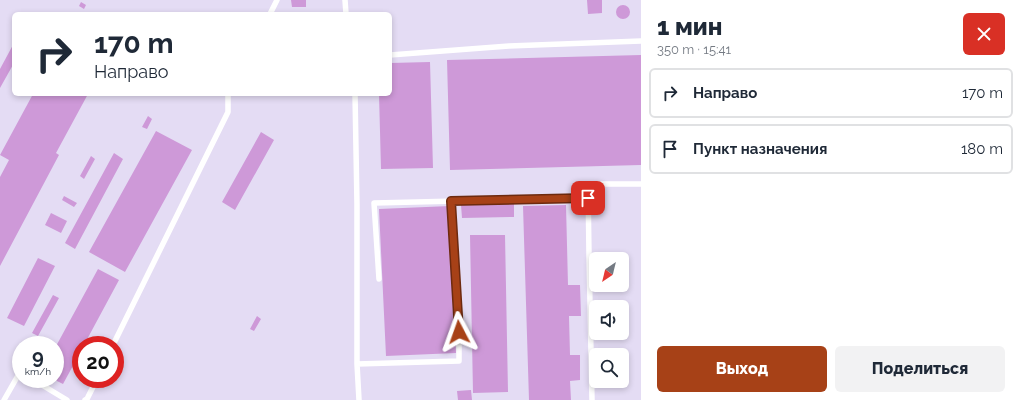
<!DOCTYPE html>
<html lang="ru">
<head>
<meta charset="utf-8">
<style>
	:root { --surface:#fff; --page:#f2f2f3; --text:#1f2937; --muted:#747a83; --line:#e0e1e3; --accent:#a74117 }
	body { margin:0; font-family:Raleway,sans-serif; background:var(--page); color:var(--text); height:100vh; display:flex; flex-direction:column; font-size:15px; white-space:nowrap }
	* { box-sizing:border-box; margin:0 }
	p { font-size:13px; color:var(--muted) }
	.icon { flex:none; width:22px; height:22px; fill:none; stroke:currentColor; stroke-width:2; stroke-linecap:round; stroke-linejoin:round }
	.map { position:relative; flex:1; overflow:hidden }
	.details { display:flex; flex-direction:column; background:var(--surface); width:380px }
	.details>* { flex:none }
	.hud { position:absolute; left:12px; top:12px; width:380px; height:84px; border-radius:6px; box-shadow:0 2px 6px #0003; background:#fff; color:var(--text); overflow:hidden }
	.needle { width:26px; rotate:215deg }
	.tools { position:absolute; left:589px; top:252px; display:grid; gap:8px }
	.tools a { display:grid; place-items:center; width:40px; height:40px; border-radius:6px; background:var(--surface); box-shadow:0 2px 6px #0003; font-size:20px }
	.speed { position:absolute; left:12px; top:336px; display:flex; gap:8px; font-size:20px; font-weight:700; text-align:center }
	.speed>* { display:grid; place-content:center; width:52px; height:52px; border-radius:50%; background:var(--surface); box-shadow:0 2px 6px #0003; line-height:1 }
	.speed small { font-size:10px; font-weight:400 }
	.speed .limit { border:6px solid #d22; background:#fff; color:#111 }
	.pin { position:absolute; display:grid; place-items:center; width:34px; height:34px; color:#fff; margin:-17px; border-radius:8px; box-shadow:0 2px 6px #0006 }
	.me { position:absolute; width:44px; margin:-22px; rotate:356deg; stroke-linejoin:round; filter:drop-shadow(0 0 3px #0008) }
	.turn { display:flex; align-items:center; gap:14px; height:84px; padding:0 16px; font-size:18px }
	.turn .icon { width:52px; height:52px; stroke-width:2.5 }
	.turn b { display:block; font-size:28px; line-height:34px }
	.round { display:grid; place-items:center; flex:none; width:42px; height:42px; border-radius:6px; background:var(--page) }
	.head { display:flex; align-items:center; justify-content:space-between; height:68px; padding:0 16px }
	h1 { font-size:24px; font-weight:800; line-height:30px }
	.action { display:flex; gap:8px; margin-top:auto; padding:8px 16px }
	.action a { flex:1; height:46px; border-radius:6px; background:var(--accent); color:#fff; font-size:16px; font-weight:800; line-height:46px; text-align:center }
	.action a+a { background:var(--page); color:var(--text) }
	ul { padding:0; list-style:none }
	li { display:flex; align-items:center; gap:12px; height:50px; margin:0 8px 6px; padding:0 8px; border:2px solid var(--line); border-radius:6px }
	li div { flex:1 }
	li b { display:block; font-size:15px }
	li em { font-style:normal }
	main { display:flex; flex:1; min-height:0 }
	.map>svg:first-child { display:block }
	.building { fill:#ce99d8 }
	.lines { fill:none; stroke-linecap:round; stroke-linejoin:round }
	.minor { stroke:#fff; stroke-width:5.5 }
	.route-casing { stroke:#6d2a0f; stroke-width:10 }
	.route { stroke:#a74117; stroke-width:7 }
</style>
</head>
<body>
<main>
<div class="map">
<svg width="641" height="400" viewBox="0 0 641 400">
	<rect width="100%" height="100%" fill="#e4dcf4"/>
	<path class="building" d="M291,0H306V7H292Z
		M587,0H602V13L588,14Z
		M81,2L86,5L84,9L79,6Z
		M616 12a7 7 0 1 1 14 0a7 7 0 1 1-14 0Z
		M14,43V63L0,88V69Z
		M641,55V165L450,170L447,60Z
		M430,62L433,168L381,169L379,94H390V63Z
		M33,94L35,95L36,94H43L44,95L45,94H88L56,153L59,155L0,266V177L9,160L0,155Z
		M148,116L152,119L147,129L142,127Z
		M156,131L192,150L125,272L89,252Z
		M261,132L274,140L235,210L222,202Z
		M114,153L123,159L75,249L65,243Z
		M91,156L95,159L84,179L80,176Z
		M64,196L77,203L74,207L62,200Z
		M514,204V217L462,218L461,205Z
		M566,205L568,285H580L581,316H569L570,355H580V380L570,381L571,400H529L523,206Z
		M450,206L456,353L386,356L379,209Z
		M51,213L67,221L61,233L45,225Z
		M470,235H505L508,392L473,393Z
		M38,258L55,266L24,326L7,318Z
		M98,269L119,280L84,345H81V351L63,384L55,380V348Z
		M53,295L59,298L38,336L32,333Z
		M257,316L261,319L254,331L250,329Z
		M471,390L472,400H458L457,391Z"/>
	<g class="lines">
		<path class="minor" d="M345,0L346,14
			M270,14L277,0
			M390,55L509,46L641,41
			M355,94L357,205V364L359,400
			M379,279L374,203L588,198
			M113,345L228,112V94
			M357,364L459,361V332L451,201
			M32,379L67,400
			M4,400L20,372H21
			M85,400L87,399L97,379
			M592,400L589,255L588,184H641"/>
	</g>
	<g class="lines">
		<defs>
			<path id="route" d="M459,332L451,201L588,198"/>
		</defs>
		<use href="#route" class="route-casing"/>
		<use href="#route" class="route"/>
	</g>
</svg>
<div class="tools">
<a><svg class="needle" viewBox="-14 -14 28 28"><path d="M0-13l5 13h-10z" fill="#e53935"/><path d="M0 13l5-13h-10z" fill="#747a83"/></svg></a>
<a><svg class="icon" aria-label="sound" viewBox="0 0 24 24"><path d="M4 9h4l5-4v14l-5-4H4zM17 9q2 3 0 6"/></svg></a>
<a><svg class="icon" aria-label="search" viewBox="0 0 24 24"><circle cx="10" cy="10" r="6"/><path d="M15 15l6 6"/></svg></a>
</div>
<div class="speed"><div>9<small>km/h</small></div><div class="limit">20</div></div>
<div class="pin" style="left:588px;top:198px;background:#d93025"><svg class="icon" aria-label="arrive" viewBox="0 0 24 24"><path d="M6 21V4h12l-3 4 3 4H6"/></svg></div>
<svg class="me" style="left:459px;top:332px" viewBox="-20 -20 40 40"><path d="M0-17L14 15 0 8-14 15z" fill="#a74117" stroke="#fff" stroke-width="4"/></svg>
<div class="hud">
<div class="turn"><svg class="icon" aria-label="right" viewBox="0 0 24 24"><path d="M7 20v-9h11M14 6l5 5-5 5"/></svg><div><b>170 m</b>Направо</div></div>
</div>
</div>
<section class="details">
<div class="head"><div><h1>1 мин</h1><p>350 m · 15:41</p></div><a class="round" style="background:#d93025;color:#fff"><svg class="icon" aria-label="close" viewBox="0 0 24 24"><path d="M6 6l12 12M18 6L6 18"/></svg></a></div>
<ul>
<li><svg class="icon" aria-label="right" viewBox="0 0 24 24"><path d="M7 20v-9h11M14 6l5 5-5 5"/></svg><div><b>Направо</b></div><em>170 m</em></li>
<li><svg class="icon" aria-label="arrive" viewBox="0 0 24 24"><path d="M6 21V4h12l-3 4 3 4H6"/></svg><div><b>Пункт назначения</b></div><em>180 m</em></li>
</ul>
<div class="action"><a>Выход</a><a>Поделиться</a></div>
</section>
</main>
</body>
</html>
